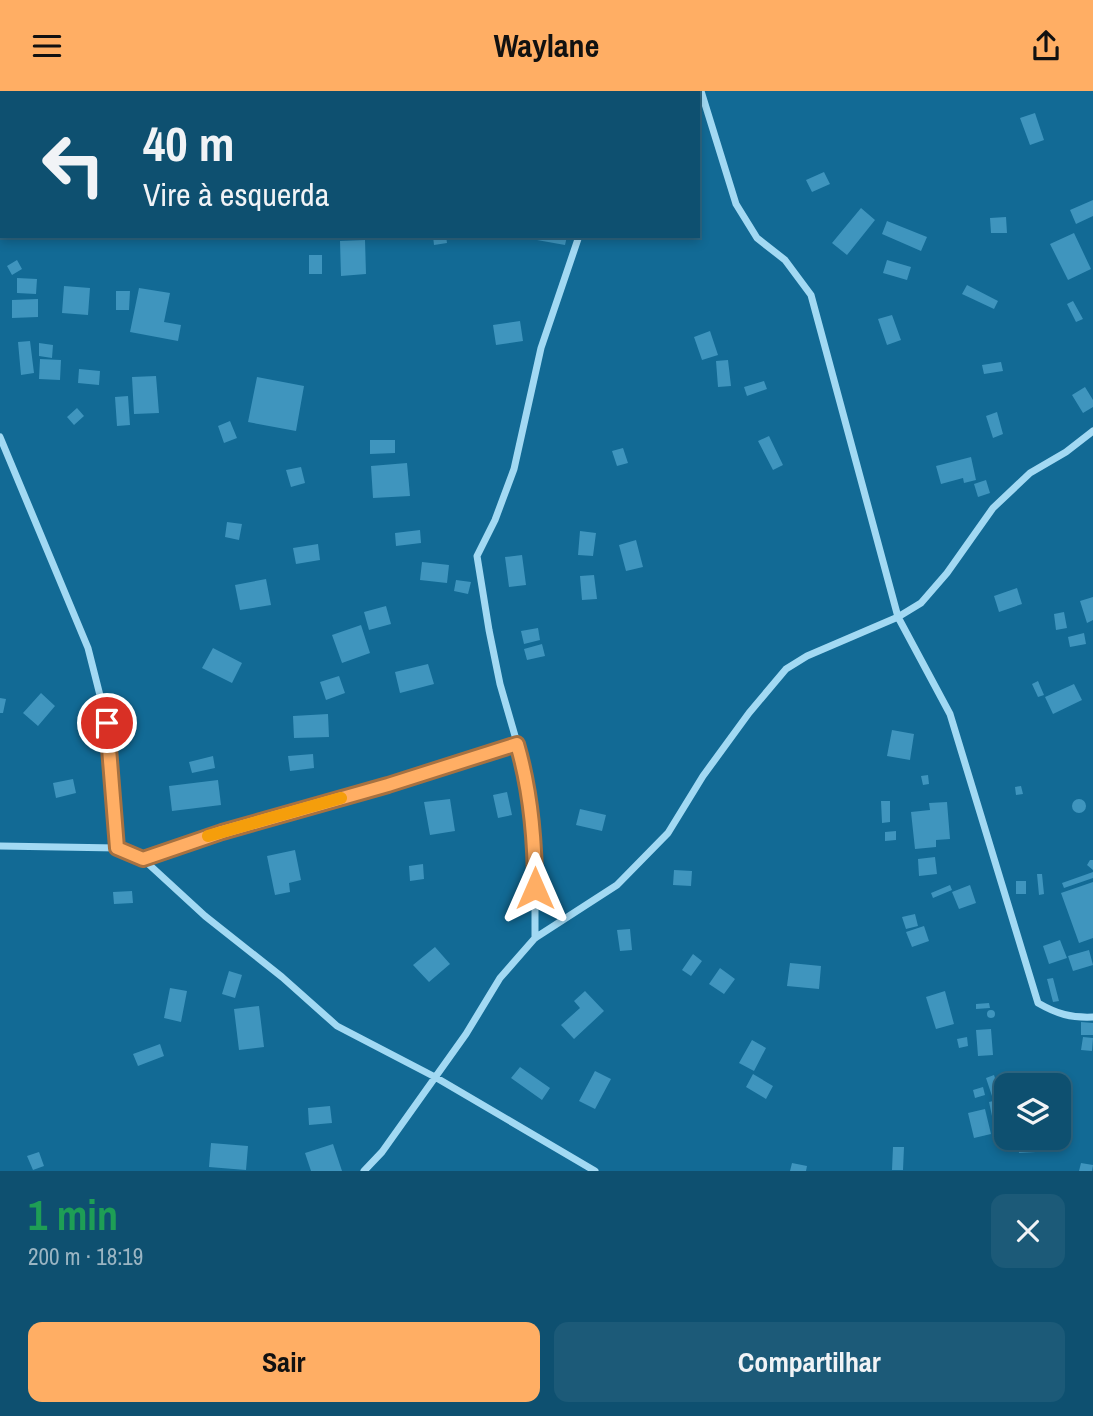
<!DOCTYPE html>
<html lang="pt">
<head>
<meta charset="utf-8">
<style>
	:root { --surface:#0e5070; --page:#1c5a78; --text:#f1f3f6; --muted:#9bb5c3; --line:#2e6783; --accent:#ffae64 }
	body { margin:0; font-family:"Archivo Narrow",sans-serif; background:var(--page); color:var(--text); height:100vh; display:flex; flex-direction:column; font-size:26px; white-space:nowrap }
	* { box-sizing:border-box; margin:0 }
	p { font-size:23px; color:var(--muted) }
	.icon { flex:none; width:38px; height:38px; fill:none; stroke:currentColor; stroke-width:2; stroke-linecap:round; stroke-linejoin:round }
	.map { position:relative; height:1080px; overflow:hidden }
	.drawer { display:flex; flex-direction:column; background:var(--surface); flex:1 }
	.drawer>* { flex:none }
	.top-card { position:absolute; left:0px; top:0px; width:700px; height:147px; box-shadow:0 4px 10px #0003,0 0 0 2px var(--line); background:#0e5070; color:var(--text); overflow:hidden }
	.tools { position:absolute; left:994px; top:982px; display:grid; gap:14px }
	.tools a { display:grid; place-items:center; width:77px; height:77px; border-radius:14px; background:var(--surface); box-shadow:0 4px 10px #0003,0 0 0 2px var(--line); font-size:35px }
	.pin { position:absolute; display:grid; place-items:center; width:60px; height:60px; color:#fff; margin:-30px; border:4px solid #fff; border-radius:50%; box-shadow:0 2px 7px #0007 }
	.me { position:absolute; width:77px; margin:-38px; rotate:0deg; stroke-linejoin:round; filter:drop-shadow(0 0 5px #0008) }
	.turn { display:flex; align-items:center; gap:24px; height:147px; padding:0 28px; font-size:32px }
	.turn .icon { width:91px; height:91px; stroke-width:2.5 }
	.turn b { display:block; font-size:49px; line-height:60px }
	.round { display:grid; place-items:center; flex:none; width:74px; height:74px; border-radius:14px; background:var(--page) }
	.overview { display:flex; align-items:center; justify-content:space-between; height:119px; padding:0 28px }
	h1 { font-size:42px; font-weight:700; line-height:52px; color:#1e9e55 }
	.cta { display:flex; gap:14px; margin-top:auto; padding:14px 28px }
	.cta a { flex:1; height:80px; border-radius:14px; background:var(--accent); color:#111; font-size:28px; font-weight:700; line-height:80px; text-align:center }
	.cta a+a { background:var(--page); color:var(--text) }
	header { display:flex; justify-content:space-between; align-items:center; height:91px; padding:0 28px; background:var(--accent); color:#111; font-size:32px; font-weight:700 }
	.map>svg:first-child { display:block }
	.building { fill:#3f95be }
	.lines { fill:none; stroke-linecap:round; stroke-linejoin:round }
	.minor { stroke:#a2d9f3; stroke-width:7 }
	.route-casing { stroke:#a67141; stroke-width:18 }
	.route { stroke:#ffae64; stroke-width:12 }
	.slow { stroke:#f59e0b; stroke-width:12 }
</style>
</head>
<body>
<header><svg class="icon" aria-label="menu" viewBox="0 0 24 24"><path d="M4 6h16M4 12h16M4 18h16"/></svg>Waylane<svg class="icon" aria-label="share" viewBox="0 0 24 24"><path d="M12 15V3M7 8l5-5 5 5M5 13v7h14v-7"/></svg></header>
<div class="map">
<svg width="1093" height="1080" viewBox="0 0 1093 1080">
	<rect width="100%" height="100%" fill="#126a95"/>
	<path class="building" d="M1035,22L1044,49L1030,54L1020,27Z
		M824,81L830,93L812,101L806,89Z
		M1093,109V125L1076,133L1070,119Z
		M861,117L875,129L847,164L832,152Z
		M1006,126L1007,142H991L990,127Z
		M887,130L927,146L921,160L882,143Z
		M1074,142L1091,178L1068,189L1050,153Z
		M433,145H446L447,152L434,154Z
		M538,145H567L565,154L537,149Z
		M365,149L366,183L341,185L340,150Z
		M309,164H322V183H309Z
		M17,169L22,178L12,184L7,175Z
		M887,169L911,176L907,189L883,182Z
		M17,187L37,188L36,203L17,202Z
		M967,194L998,210L994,218L962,203Z
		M64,195L90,197L88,224L62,222Z
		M139,197L170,202L164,231L181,234L178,250L130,241Z
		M116,200H130L129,219H116Z
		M38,208V226L12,227V209Z
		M1073,210L1083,228L1076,231L1067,213Z
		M892,224L901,249L887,254L878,228Z
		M520,230L523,250L496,254L493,234Z
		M710,240L718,264L702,269L694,246Z
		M30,250L34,282L21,284L18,251Z
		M39,252L53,254L52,267L39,265Z
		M40,268L61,269L60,289L39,288Z
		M728,269L731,295L718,296L716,270Z
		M1001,271L1003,280L984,283L982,274Z
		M79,278L100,280L99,294L78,292Z
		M156,285L159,322L134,323L132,286Z
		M257,286L304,295L296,340L248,331Z
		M764,290L767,298L747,305L744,296Z
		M1085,296L1093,309V316L1083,322L1072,304Z
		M128,305L130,334L117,335L115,306Z
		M77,317L84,325L74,334L67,326Z
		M997,321L1003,343L993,347L986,325Z
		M230,330L237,347L224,352L218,335Z
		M769,345L783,374L773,379L758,350Z
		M370,349H395V362L370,363Z
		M623,357L628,372L617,375L612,360Z
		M971,366L976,389L964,392L963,387L941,393L936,375Z
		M407,372L410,405L373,407L371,375Z
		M301,376L305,392L291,396L286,379Z
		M986,389L990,402L978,406L974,393Z
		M227,431L242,433L239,449L225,446Z
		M420,439L421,452L396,455L395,442Z
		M580,440L596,442L593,465L578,464Z
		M636,449L643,476L626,480L619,454Z
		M318,453L320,469L296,473L293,457Z
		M522,464L526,494L509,496L505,466Z
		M422,471L449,474L447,492L420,489Z
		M594,484L597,508L582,509L580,485Z
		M266,488L271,514L240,519L235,494Z
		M456,489L471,491L468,503L454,500Z
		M1017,497L1022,513L999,521L994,505Z
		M1093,506V529L1087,532L1080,510Z
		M386,515L391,533L369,539L364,521Z
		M1064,521L1067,537L1056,539L1054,523Z
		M361,534L370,562L342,572L332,544Z
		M538,537L540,549L524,553L521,540Z
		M1084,542L1086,553L1070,556L1068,546Z
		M542,553L545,565L527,569L524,558Z
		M213,557L242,572L232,592L202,577Z
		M428,573L434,593L400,602L395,581Z
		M339,585L345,602L326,609L320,591Z
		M1038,590L1044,604L1038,606L1032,593Z
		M1074,593L1082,609L1053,623L1045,606Z
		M41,602L55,615L38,635L23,622Z
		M0,607L6,608L3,622H0Z
		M328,623L329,646L294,647L293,625Z
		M892,639L914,643L910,669L887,665Z
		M313,663L314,677L290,680L288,665Z
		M213,665L215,677L192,682L189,671Z
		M928,684L929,693L923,694L921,685Z
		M73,688L76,702L56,707L53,692Z
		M218,689L221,714L172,720L169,695Z
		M1021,695L1023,703L1016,704L1015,696Z
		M507,701L512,724L498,727L493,704Z
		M450,708L455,740L430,744L424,711Z
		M1072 715a7 7 0 1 1 14 0a7 7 0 1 1-14 0Z
		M881,710H890V731L882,732Z
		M947,711L950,748L936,749V756L915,758L911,721L930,719L929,712Z
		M580,718L606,724L602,740L576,734Z
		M896,740V749L885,750V741Z
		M295,759L301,789L289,792L290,801L275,804L267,765Z
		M935,766L937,783L919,785L918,768Z
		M1090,769H1093V779L1087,774Z
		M423,773L424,788L410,790L409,775Z
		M674,779L692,780L691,795L673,794Z
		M1093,781V787L1064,797L1062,792Z
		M1037,783H1042L1044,803L1039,804Z
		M1016,790H1026V803H1016Z
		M1093,791V847L1079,852L1061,802Z
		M950,794L952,799L933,807L931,802Z
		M970,794L976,812L959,818L952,801Z
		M132,800L133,812L114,813L113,801Z
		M915,823L918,835L906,838L902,826Z
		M924,835L929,850L912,856L906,841Z
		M630,838L632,859L620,860L617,839Z
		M1060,849L1067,867L1049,873L1043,855Z
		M435,856L450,873L429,891L413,874Z
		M1089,859L1093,874L1073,880L1068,865Z
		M693,863L702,870L691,885L682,879Z
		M790,872L821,875L819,898L787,895Z
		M720,877L735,888L724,903L709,893Z
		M229,880L242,884L235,907L222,903Z
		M1053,887L1059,910L1053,911L1047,888Z
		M170,897L187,900L181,931L164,927Z
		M585,900L604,920L574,948L561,934L580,917L574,910Z
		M945,900L954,933L936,938L926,906Z
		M989,912L990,917L976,918V913Z
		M259,915L264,956L239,959L234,918Z
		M987 923a4 4 0 1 1 8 0a4 4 0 1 1-8 0Z
		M1081,931L1093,932V944H1081Z
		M991,938L993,964L978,965L976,939Z
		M967,946L968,955L959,957L957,948Z
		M1083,946L1093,947L1092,960L1081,959Z
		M752,949L766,957L754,980L739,972Z
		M160,953L164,965L138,975L133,963Z
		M520,976L550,997L542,1009L511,987Z
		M595,980L611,988L595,1018L579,1010Z
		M753,983L773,995L766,1008L746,996Z
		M994,984L1000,1003L992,1005L986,987Z
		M983,996L985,1004L975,1007L973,999Z
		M1006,1007V1022L992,1025L989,1011Z
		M330,1015L332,1032L309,1034L308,1017Z
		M985,1018L991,1043L974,1047L968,1022Z
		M1036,1049V1061L1019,1062L1018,1050Z
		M211,1052L248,1055L246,1079L209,1076Z
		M333,1053L342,1080H311L305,1062Z
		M893,1056H904L903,1079H892Z
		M39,1061L44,1075L33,1079L27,1065Z
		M792,1072L807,1075L806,1080H790Z
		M1081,1072L1093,1074L1092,1080H1079Z"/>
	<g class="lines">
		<path class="minor" d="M701,0L736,113L757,147L785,169L811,204L898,526L950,623L1038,912C1057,923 1071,927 1093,926
			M643,2L644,0
			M0,346L88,557L107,632L117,757
			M0,755L117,757L143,768L205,825L282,886L337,935L435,986L595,1080
			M143,768L222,741L388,693L517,653
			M535,847V746L526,683L500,593L489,539L477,465L495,429L514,378L541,257L579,145
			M364,1080L382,1061L466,943L500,887L535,847L617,794L668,742L703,685L749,622L786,578L807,565L898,526L921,512L947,482L993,417L1030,382L1066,361L1093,340"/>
	</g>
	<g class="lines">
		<defs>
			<path id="route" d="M107,632L117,757L143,768L222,741L388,694L517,653C531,701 535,747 535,797"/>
		</defs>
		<use href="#route" class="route-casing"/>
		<use href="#route" class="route"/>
		<path class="slow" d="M208,745L341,707"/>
	</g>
</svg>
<div class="tools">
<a><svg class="icon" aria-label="layers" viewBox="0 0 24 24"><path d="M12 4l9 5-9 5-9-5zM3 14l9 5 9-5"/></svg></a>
</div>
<div class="pin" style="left:107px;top:632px;background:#d93025"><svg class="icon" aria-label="arrive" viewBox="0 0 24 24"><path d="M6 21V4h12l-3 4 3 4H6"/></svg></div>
<svg class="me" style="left:535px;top:797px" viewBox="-20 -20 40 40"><path d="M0-17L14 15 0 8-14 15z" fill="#ffae64" stroke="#fff" stroke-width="4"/></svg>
<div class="top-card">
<div class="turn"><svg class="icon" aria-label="left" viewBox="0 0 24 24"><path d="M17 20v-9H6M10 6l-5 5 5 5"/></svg><div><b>40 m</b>Vire à esquerda</div></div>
</div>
</div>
<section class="drawer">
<div class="overview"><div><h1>1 min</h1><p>200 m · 18:19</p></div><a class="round"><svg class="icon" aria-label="close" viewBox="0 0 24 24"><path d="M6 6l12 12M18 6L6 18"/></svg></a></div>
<div class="cta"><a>Sair</a><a>Compartilhar</a></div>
</section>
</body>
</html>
